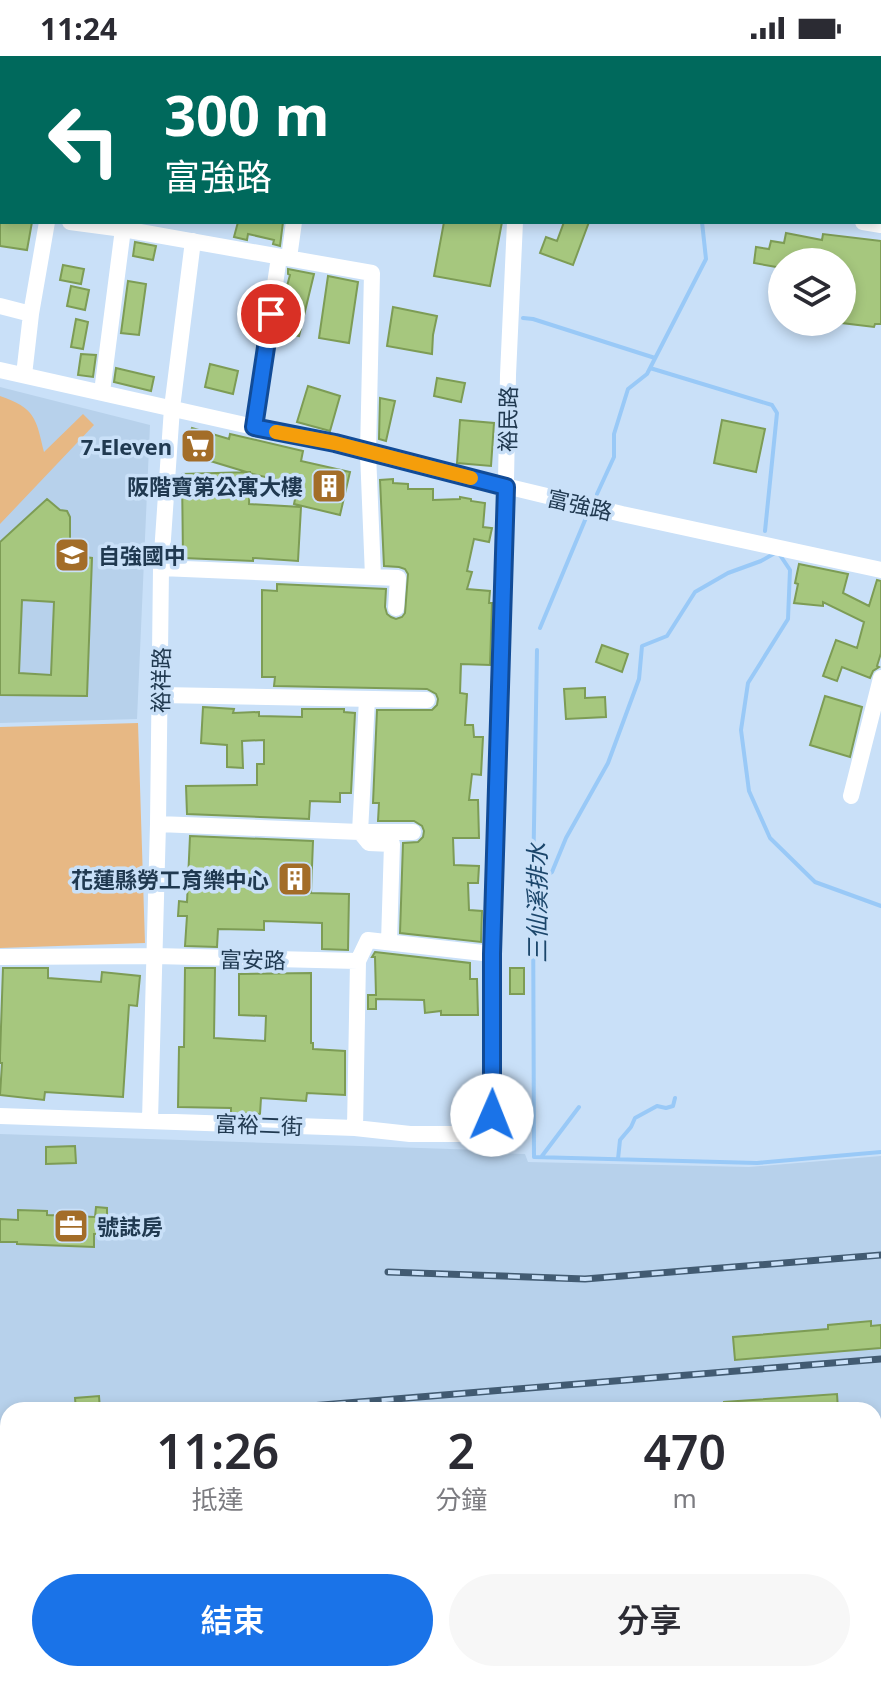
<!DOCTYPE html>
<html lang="zh-TW">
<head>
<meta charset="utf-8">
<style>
	:root { --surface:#fff; --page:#f7f7f7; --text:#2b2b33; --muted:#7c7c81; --accent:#1a73e8 }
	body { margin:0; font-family:"Noto Sans","Noto Sans TC",sans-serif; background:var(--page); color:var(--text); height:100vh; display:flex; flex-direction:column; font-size:30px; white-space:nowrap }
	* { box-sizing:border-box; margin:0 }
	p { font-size:26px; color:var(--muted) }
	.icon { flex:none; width:44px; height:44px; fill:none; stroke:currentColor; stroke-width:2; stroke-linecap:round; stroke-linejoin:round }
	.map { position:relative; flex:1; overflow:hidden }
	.sheet { position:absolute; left:0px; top:1346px; width:882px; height:280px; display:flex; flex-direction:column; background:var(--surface); border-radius:24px 24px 0 0; box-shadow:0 4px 12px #0003 }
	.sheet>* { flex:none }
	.banner { position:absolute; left:0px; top:0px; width:882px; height:168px; box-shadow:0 4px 12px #0003; background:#00695c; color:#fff; overflow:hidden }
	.controls { position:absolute; left:768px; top:192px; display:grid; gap:16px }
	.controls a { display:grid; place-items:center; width:88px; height:88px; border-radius:50%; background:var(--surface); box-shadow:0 4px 12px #0003; font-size:40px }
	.pin { position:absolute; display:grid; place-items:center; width:68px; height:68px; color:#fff; margin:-34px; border:4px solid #fff; border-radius:50%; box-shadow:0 2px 8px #0007 }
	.me { position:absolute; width:88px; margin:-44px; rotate:1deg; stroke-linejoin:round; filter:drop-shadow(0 0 6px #0008) }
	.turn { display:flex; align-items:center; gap:28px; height:168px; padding:0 32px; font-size:36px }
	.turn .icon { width:104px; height:104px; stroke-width:2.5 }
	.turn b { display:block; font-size:56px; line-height:68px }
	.eta { display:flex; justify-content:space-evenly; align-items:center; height:136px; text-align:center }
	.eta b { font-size:48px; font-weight:600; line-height:56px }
	.primary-button { display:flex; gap:16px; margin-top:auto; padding:16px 32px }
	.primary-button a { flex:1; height:92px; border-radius:48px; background:var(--accent); color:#fff; font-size:32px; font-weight:600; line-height:92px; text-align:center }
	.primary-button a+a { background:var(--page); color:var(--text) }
	.status { display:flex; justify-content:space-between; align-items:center; height:56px; padding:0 40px; background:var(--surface); direction:ltr }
	.status svg { height:22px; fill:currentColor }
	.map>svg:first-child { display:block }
	.built { fill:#b7d1eb }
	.green { fill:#e7b884 }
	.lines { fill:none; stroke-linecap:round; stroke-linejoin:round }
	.stream { stroke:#99c9f7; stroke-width:4 }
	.building { fill:#a6c77e; stroke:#7d9c55; stroke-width:2; fill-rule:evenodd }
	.minor { stroke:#fff; stroke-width:16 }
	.rail-casing { stroke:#425b72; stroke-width:7 }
	.rail { stroke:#c9e0f8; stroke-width:4; stroke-dasharray:12; stroke-linecap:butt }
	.route-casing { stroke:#114b97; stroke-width:20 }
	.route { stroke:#1a73e8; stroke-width:14 }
	.slow { stroke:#f59e0b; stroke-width:14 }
	.labels { text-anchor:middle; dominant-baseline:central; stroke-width:7; stroke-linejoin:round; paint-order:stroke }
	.street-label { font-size:22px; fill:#203950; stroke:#c9e0f8 }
	.poi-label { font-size:22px; font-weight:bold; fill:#203950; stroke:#c9e0f8; text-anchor:end }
	.water-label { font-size:24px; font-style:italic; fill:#1b466b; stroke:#c9e0f8 }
</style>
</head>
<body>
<div class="status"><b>11:24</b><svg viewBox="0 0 49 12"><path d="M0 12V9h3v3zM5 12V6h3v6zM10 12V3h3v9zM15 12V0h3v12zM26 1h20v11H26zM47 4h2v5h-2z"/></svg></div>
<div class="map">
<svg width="881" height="1626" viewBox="0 0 881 1626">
	<rect width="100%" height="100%" fill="#c9e0f8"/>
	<path class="built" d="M0,331L150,369L137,663L0,667Z
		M0,1078L481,1094V1097L525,1098L528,1106L749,1111L881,1100V1626H396L395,1618H874V1354H8V1585L0,1586Z"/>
	<path class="green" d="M0,340C35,352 36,362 44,396L83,358L94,369L0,468Z
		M138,667L145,887L0,892V671Z"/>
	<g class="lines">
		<path class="stream" d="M772,2L773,0
			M523,262L533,263L655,302
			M650,312L772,349L777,357L765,475
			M597,438L614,401V378L628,333L647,318L706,203L702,166
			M778,496L790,514L788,563L748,627L741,674L749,735L770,782L815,826L881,850
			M540,572L588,457
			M537,594L533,828L534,1101L757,1107L881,1096
			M534,827L552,816L566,782L608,707L639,623L642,590L667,580L695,536L728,517L761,505L775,497
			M542,1100L579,1051
			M618,1103L620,1084L631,1071L635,1062L657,1050L666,1052L673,1050L675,1042"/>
	</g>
	<path class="building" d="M0,166H32L27,194L0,190Z
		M238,166H283L280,190L273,188L274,184L248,178L247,184L234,181Z
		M444,166H502L490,230L434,220Z
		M564,166H589L573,209L540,197L546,181L557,185Z
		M786,177L822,184L823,178L881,185V268H875L874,271L842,267V206H782V212L754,207L756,191L769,193L771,185L784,187Z
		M135,186L156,190L153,204L133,200Z
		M63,209L84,213L81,228L60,224Z
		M288,213L314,218L299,280L280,276L284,263H281L284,241L290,219L288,218Z
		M328,220L358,226L349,287L319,282Z
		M128,225L146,228L139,279L121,277Z
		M71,230L89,234L85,254L67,250Z
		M393,251L437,260L433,279L432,298L387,290Z
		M76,263L88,266L83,293L71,291Z
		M81,298L96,299L93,321L78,319Z
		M210,308L238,315L233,338L205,331Z
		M116,312L154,321L151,335L114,326Z
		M437,322L465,327L461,346L434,340Z
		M308,330L340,340L330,375L297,366Z
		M380,342L395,345L386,385L379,383Z
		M460,364L494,367L491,410L457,407Z
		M722,364L765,373L756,416L714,407Z
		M192,372L229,383L230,378L303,395L301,405L350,416L340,459L294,448L298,429L253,418L184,397Z
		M250,416L249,448L301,451L298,505L253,502V505L183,502L182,418Z
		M393,423V427L408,428V433H433V444L460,443V441L471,443V445L485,447L483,471L492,472L489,486L474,483L467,515L472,516L467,533L490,535L489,547H492L490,609L461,608L460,637L467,638L465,669H473L474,681H483L481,719L472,718L469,744H478L479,782H453L454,809L479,810L478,827H468L469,854L482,855L481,886L400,877L403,787L418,786L423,781L424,775L422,770L414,765H378L379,747H373L377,654H432L437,649L438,643L436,638L427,633L274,630L275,621H262V534L277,535V528L386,533L385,551L387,558L391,561L396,563L402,561L405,557L408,518L405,513L399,511L384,510L380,424Z
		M47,443L60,454L67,455L70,461V493L76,500L92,502L87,640L0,639V486ZM22,544L54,546L51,619L19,617Z
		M799,508L848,518L843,537L869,550L877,524L881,525V597L877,610L879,611L873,615L870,622L842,611L837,625L823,620L836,584L857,592L864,566L823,546V550L794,547L798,528L795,527Z
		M602,589L628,598L622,616L596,606Z
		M585,632V642L605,641L606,661L566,663L564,633Z
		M825,640L862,651L850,701L810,689Z
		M203,651L234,653L233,657L259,656V660L302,661V653H344V656L355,657L351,737H340V746L310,745L309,763L187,758L186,730L257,729V708H264V684L242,685L243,712L227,711V689L201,687Z
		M190,780L313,785L311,837L349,838L348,894L322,893V867L264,865V874L218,873L217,891L185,890L187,860H178L179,845L187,846Z
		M375,896L470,907V923H477L478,959H441V955L425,957L424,944L376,943V953H368V939H376L375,901H372Z
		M3,912H48V922L101,926L102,916L140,920L137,950L129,949L123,1041L45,1036L44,1044L0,1039L2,1007H0V1000Z
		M185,912H215L214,982L265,985L266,960L239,959V918L311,917V987H313V993L345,995V1039L307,1037L306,1045L261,1042L260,1058L231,1057V1052L178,1051L179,991H184Z
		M510,912H524V938H510Z
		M75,1090L76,1107L46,1108V1091Z
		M96,1151L107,1152V1178H94V1191L17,1188V1186H0V1163L18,1164V1154L47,1155V1159L95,1161Z
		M871,1265V1270L881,1269V1292L735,1304L733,1281L828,1273V1269Z
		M837,1338L838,1354H724V1346Z
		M99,1340L100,1354H76L75,1342Z"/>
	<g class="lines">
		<path class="minor" d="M33,0L47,2
			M0,16L2,17
			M880,141H881
			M0,153L2,154
			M70,166L123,173L372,217L368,397L373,520
			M863,166L881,169
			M289,202L294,166
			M0,250L31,258
			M0,314L254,371L335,387L368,397L622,458L881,514
			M24,319L31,258L47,166
			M102,336L123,173
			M254,371L279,201
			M161,512L398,522L396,552
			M160,639L427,644
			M367,643L360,776L369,787L392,788L389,886
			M851,740L881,622
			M158,768L360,776H413
			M0,901L155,900L358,905L368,884L492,898
			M0,1060L355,1072L410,1078H460L485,1071L492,1059V898L504,530L508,319L515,166
			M150,1064L158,768L161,512L172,352L193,185
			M355,1072L358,905"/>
		<defs>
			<path id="rail" d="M388,1216L585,1223L881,1199
				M262,1354L881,1303
				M0,1376L8,1375
				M874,1530L881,1532"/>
		</defs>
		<use href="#rail" class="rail-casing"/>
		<use href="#rail" class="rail"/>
	</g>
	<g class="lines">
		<defs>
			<path id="route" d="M271,258L254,371L335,387L506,431L492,898V1059"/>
		</defs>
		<use href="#route" class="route-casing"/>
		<use href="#route" class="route"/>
		<path class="slow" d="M276,376L335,387L471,422"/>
	</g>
	<defs>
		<symbol id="supermarket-square" viewBox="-11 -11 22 22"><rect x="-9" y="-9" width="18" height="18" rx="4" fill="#a36d28" stroke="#c9e0f8"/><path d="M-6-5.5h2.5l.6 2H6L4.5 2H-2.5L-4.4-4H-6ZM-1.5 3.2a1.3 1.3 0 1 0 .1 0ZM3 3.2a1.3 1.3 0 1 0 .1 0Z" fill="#fff"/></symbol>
		<symbol id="building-square" viewBox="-11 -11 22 22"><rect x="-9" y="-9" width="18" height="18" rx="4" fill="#a36d28" stroke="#c9e0f8"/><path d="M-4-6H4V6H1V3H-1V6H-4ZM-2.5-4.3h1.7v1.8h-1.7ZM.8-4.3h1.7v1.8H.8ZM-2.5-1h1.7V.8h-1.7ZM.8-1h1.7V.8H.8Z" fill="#fff"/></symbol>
		<symbol id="school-square" viewBox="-11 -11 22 22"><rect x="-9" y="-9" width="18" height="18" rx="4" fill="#a36d28" stroke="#c9e0f8"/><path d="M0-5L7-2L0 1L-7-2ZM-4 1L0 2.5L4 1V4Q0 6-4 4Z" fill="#fff"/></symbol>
		<symbol id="office-square" viewBox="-11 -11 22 22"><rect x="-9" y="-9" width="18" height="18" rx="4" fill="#a36d28" stroke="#c9e0f8"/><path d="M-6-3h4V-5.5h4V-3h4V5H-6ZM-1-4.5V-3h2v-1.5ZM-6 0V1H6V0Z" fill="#fff"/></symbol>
	</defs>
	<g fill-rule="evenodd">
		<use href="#supermarket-square" x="178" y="370" width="40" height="40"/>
		<use href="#building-square" x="309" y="410" width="40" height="40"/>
		<use href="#school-square" x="52" y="479" width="40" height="40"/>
		<use href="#building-square" x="275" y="803" width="40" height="40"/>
		<use href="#office-square" x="51" y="1150" width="40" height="40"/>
	</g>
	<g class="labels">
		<g class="street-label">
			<text transform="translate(507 363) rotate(-89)">裕民路</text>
			<text transform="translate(580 448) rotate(13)">富強路</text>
			<text transform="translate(160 624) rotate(-89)">裕祥路</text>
			<text transform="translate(253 903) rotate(1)">富安路</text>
			<text transform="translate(259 1068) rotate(2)">富裕二街</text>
		</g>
		<g class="poi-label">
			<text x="172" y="390">7-Eleven</text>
			<text x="303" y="430">阪階寶第公寓大樓</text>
			<text x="98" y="499" text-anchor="start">自強國中</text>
			<text x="269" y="823">花蓮縣勞工育樂中心</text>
			<text x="97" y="1170" text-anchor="start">號誌房</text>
		</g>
		<g class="water-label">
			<text transform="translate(536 847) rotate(-90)">三仙溪排水</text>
		</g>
	</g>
</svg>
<div class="controls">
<a><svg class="icon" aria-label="layers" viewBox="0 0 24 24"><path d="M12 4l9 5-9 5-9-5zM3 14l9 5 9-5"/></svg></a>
</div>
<div class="pin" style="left:271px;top:258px;background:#d93025"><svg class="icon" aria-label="arrive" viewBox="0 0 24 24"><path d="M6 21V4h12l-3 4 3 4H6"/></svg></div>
<svg class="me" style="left:492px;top:1059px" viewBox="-20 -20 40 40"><circle r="19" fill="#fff"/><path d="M0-13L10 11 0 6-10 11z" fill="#1a73e8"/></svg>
<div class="banner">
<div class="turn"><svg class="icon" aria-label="left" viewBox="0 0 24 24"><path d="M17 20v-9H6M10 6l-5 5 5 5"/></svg><div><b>300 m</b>富強路</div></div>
</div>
<section class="sheet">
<div class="eta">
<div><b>11:26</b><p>抵達</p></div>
<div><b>2</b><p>分鐘</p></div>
<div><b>470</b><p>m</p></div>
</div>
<div class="primary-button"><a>結束</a><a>分享</a></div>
</section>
</div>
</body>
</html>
